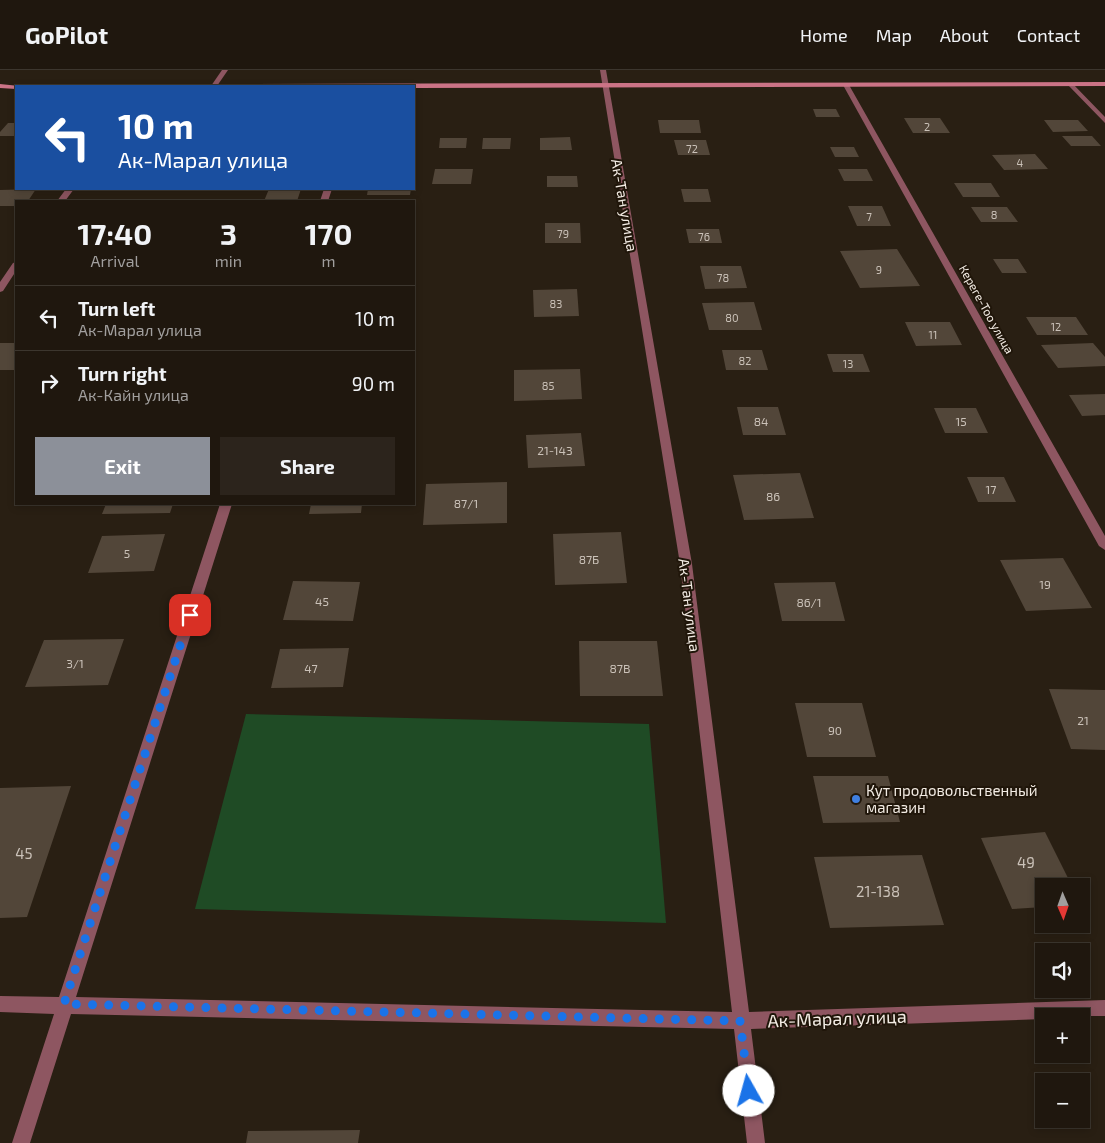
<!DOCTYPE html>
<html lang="en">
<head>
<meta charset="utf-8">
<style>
	:root { --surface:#1f170e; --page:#2c241c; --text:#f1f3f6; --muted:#a19f9e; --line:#3c362e; --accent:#8c9099 }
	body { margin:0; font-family:"Exo 2",sans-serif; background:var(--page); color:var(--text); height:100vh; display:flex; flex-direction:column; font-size:19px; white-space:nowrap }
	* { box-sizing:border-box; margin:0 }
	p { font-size:16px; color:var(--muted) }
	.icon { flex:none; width:28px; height:28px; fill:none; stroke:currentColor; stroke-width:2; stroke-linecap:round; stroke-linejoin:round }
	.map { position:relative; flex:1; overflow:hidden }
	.details { position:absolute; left:15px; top:130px; width:400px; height:305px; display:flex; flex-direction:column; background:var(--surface); border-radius:0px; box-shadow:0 2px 8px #0003,0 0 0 1px var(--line) }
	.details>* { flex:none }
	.guide { position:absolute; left:15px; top:15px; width:400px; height:105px; border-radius:0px; box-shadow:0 2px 8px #0003,0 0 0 1px var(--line); background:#1a4fa0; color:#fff; overflow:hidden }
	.needle { width:32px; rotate:178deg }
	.tools { position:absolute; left:1035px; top:808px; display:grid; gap:10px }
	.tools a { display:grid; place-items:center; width:55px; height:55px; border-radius:0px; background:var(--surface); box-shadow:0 2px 8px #0003,0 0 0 1px var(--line); font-size:25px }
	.pin { position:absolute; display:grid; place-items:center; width:42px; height:42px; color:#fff; margin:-21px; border-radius:10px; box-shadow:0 2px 8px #0006 }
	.me { position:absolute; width:55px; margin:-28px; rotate:353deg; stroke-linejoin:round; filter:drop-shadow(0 0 4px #0008) }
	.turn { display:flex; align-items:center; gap:18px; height:105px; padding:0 20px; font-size:22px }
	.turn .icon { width:65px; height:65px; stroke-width:2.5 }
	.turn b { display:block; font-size:35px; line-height:42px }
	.eta { display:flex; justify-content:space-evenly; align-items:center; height:85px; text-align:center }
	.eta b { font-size:30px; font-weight:700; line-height:35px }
	.cta { display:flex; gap:10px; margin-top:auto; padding:10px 20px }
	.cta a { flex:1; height:58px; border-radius:0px; background:var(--accent); color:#fff; font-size:20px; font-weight:700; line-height:58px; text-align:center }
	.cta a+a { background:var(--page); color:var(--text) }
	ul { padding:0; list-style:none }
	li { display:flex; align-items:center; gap:15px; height:65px; padding:0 20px; border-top:1px solid var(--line) }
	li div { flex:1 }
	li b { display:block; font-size:19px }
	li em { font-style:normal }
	header { display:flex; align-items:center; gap:30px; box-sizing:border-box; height:70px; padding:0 25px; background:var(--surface); border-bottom:1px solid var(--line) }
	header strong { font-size:24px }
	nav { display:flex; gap:28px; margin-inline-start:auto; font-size:18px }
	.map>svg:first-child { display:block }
	.green { fill:#1f4b25 }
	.building { fill:#524639 }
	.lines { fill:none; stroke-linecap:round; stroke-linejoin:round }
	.street { fill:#8e5661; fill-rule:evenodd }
	.secondary { fill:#cb7386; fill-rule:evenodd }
	.route { stroke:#1a73e8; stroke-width:9; stroke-dasharray:0 16.2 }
	.shop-dot { fill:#3f7fe0; stroke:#20160a; stroke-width:2 }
	.labels { text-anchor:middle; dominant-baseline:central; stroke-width:4; stroke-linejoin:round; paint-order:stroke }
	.far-number-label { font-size:11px; fill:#cbc2b9 }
	.far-street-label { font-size:12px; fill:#f3ece4; stroke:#20160a }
	.number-label { font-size:12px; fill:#cbc2b9 }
	.street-label { font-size:15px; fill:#f3ece4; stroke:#20160a }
	.poi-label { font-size:15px; fill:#f3ece4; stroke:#20160a; text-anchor:start }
	.near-number-label { font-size:15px; fill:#cbc2b9 }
	.near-street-label { font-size:18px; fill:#f3ece4; stroke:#20160a }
</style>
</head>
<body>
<header>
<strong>GoPilot</strong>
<nav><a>Home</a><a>Map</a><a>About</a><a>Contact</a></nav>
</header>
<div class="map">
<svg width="1105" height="1073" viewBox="0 0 1105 1073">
	<rect width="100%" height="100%" fill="#291f13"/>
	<path class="green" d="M246,644L649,654L666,853L195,839Z"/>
	<path class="building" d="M813,39H836L840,47H816Z
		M904,48H940L950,63H913Z
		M658,50H699L701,63H660Z
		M1044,50H1078L1088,61L1053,62Z
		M8,53H16V66H0V62Z
		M1062,66H1092L1101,76H1071Z
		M570,67L572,80H540V68Z
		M440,68H467L466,78H439Z
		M483,68H511L510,79H482Z
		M674,70H706L710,85H678Z
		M830,77H854L859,87H835Z
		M1035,84L1048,99L1004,100L992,85Z
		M435,99H473L471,114H432Z
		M838,99H867L873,111H844Z
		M547,106H577L578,117H547Z
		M954,113H991L1000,127H963Z
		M36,119L28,131H16V136H0V120Z
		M269,119H301L297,131H264Z
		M368,119H411L410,125H367Z
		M681,119H708L711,132H684Z
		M848,136H882L891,156H857Z
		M971,137H1007L1018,152H981Z
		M545,153H580L581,173H545Z
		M686,159H719L722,173H689Z
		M897,179L920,216L860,218L840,181Z
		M993,189H1018L1027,203H1002Z
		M700,196H741L747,218L705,219Z
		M577,219L579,246L534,247L533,220Z
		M754,232L762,260H709L702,233Z
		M1026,247H1076L1088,265H1037Z
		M905,252H950L962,275L916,276Z
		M0,273H16V300H0Z
		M1093,273L1105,287V296L1058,298L1041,275Z
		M722,280H762L768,300H726Z
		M827,284H863L870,302H833Z
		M580,299L582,329L514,331V300Z
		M1105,324V345L1082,346L1069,325Z
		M737,337H778L786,365H743Z
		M934,338H976L988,363H945Z
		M581,363L585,396L528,398L526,365Z
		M800,403L814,448L744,450L733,405Z
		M967,407H1004L1016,432H978Z
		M507,412V453L423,455L426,414Z
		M106,434H173L170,443L102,444Z
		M311,434H362L361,443L309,444Z
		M621,462L627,513L555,515L553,464Z
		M165,464L154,501L88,503L102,466Z
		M1063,488L1092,538L1026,541L1000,490Z
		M293,511L360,512L353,551L283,550Z
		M835,512L845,551H782L774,513Z
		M124,569L108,615L25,617L44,570Z
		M579,571H657L663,626H580Z
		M349,578L343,617L271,618L280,579Z
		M1049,619L1105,620V680L1071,679Z
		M795,633H862L876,687H807Z
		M813,706H888L900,752L823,753Z
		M71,716L27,847L0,848V718Z
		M1045,762L1072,816H1044V837L1012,839L981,768Z
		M922,785L944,855L830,858L814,787Z
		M360,1060L358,1073H246L248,1061Z"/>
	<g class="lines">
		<path class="street" d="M222,0H228L217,16H211Z
			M600,0H606L692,494L749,942L1105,930V946H1044V949L751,959L765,1073H747L734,959L71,944L30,1073H12L54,944L0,942V926L59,927L220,434H232L76,927L732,942L680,494Z
			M846,13L849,15L1105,466V480L1099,476L843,15Z
			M1068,13H1072L1105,47V53L1068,15Z
			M66,119H74L65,131H57Z
			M324,119H332L328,131H320Z
			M16,192V201L3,221L0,222V212L13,193Z"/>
		<path class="secondary" d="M1105,12V16L414,18L233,16L236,14Z
			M0,14L19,16H16V19L0,18Z"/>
	</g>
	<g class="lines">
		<path class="route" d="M190,545L64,934L740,951L749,1021"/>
	</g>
	<circle class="shop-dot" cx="856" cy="729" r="5"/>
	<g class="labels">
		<g class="far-number-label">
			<text x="927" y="56">2</text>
			<text x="692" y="78">72</text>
			<text x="1020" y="92">4</text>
			<text x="994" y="144">8</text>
			<text x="869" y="146">7</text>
			<text x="563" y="163">79</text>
			<text x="704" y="166">76</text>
			<text x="879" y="199">9</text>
			<text x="723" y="207">78</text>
			<text x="556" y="233">83</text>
			<text x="732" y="247">80</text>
			<text x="1056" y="256">12</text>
			<text x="933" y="264">11</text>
			<text x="745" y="290">82</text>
			<text x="848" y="293">13</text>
			<text x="548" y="315">85</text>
		</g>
		<g class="far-street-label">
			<text transform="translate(987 239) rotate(61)">Кереге-Тоо улица</text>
		</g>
		<g class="number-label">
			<text x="761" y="351">84</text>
			<text x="961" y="351">15</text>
			<text x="555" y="380">21-143</text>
			<text x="991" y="419">17</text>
			<text x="773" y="426">86</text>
			<text x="466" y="433">87/1</text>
			<text x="127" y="483">5</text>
			<text x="589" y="489">87Б</text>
			<text x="1045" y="514">19</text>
			<text x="322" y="531">45</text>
			<text x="809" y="532">86/1</text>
			<text x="75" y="593">3/1</text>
			<text x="311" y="598">47</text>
			<text x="620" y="598">87В</text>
			<text x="1083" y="650">21</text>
			<text x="835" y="660">90</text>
		</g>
		<g class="street-label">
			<text transform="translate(625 135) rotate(80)">Ак-Тан улица</text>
			<text transform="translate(690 535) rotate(83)">Ак-Тан улица</text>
		</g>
		<g class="poi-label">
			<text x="866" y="720">Кут продовольственный<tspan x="866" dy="17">магазин</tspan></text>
		</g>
		<g class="near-number-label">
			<text x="24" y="783">45</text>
			<text x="1026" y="792">49</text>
			<text x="878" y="821">21-138</text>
		</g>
		<g class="near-street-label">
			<text transform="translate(837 948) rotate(-2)">Ак-Марал улица</text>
		</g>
	</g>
</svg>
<div class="tools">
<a><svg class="needle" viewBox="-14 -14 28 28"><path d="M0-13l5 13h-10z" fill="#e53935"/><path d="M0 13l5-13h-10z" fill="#a19f9e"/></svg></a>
<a><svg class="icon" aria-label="sound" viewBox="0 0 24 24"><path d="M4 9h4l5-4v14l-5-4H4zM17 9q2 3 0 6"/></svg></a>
<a>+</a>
<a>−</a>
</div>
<div class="pin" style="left:190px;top:545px;background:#d93025"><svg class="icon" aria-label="arrive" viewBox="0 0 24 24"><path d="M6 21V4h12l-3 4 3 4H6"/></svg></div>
<svg class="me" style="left:749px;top:1021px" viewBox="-20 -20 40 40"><circle r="19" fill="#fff"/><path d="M0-13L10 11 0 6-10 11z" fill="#1a73e8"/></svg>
<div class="guide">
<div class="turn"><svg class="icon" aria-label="left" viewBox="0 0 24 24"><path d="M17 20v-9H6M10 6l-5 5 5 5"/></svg><div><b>10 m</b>Ак-Марал улица</div></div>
</div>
<section class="details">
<div class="eta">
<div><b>17:40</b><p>Arrival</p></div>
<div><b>3</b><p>min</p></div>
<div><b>170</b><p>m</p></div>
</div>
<ul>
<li><svg class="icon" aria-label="left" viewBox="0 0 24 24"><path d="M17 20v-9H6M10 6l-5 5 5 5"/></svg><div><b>Turn left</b><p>Ак-Марал улица</p></div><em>10 m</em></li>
<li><svg class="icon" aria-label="right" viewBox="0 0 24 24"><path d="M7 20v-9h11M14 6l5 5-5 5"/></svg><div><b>Turn right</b><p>Ак-Кайн улица</p></div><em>90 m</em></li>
</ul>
<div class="cta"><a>Exit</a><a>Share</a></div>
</section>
</div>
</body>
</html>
